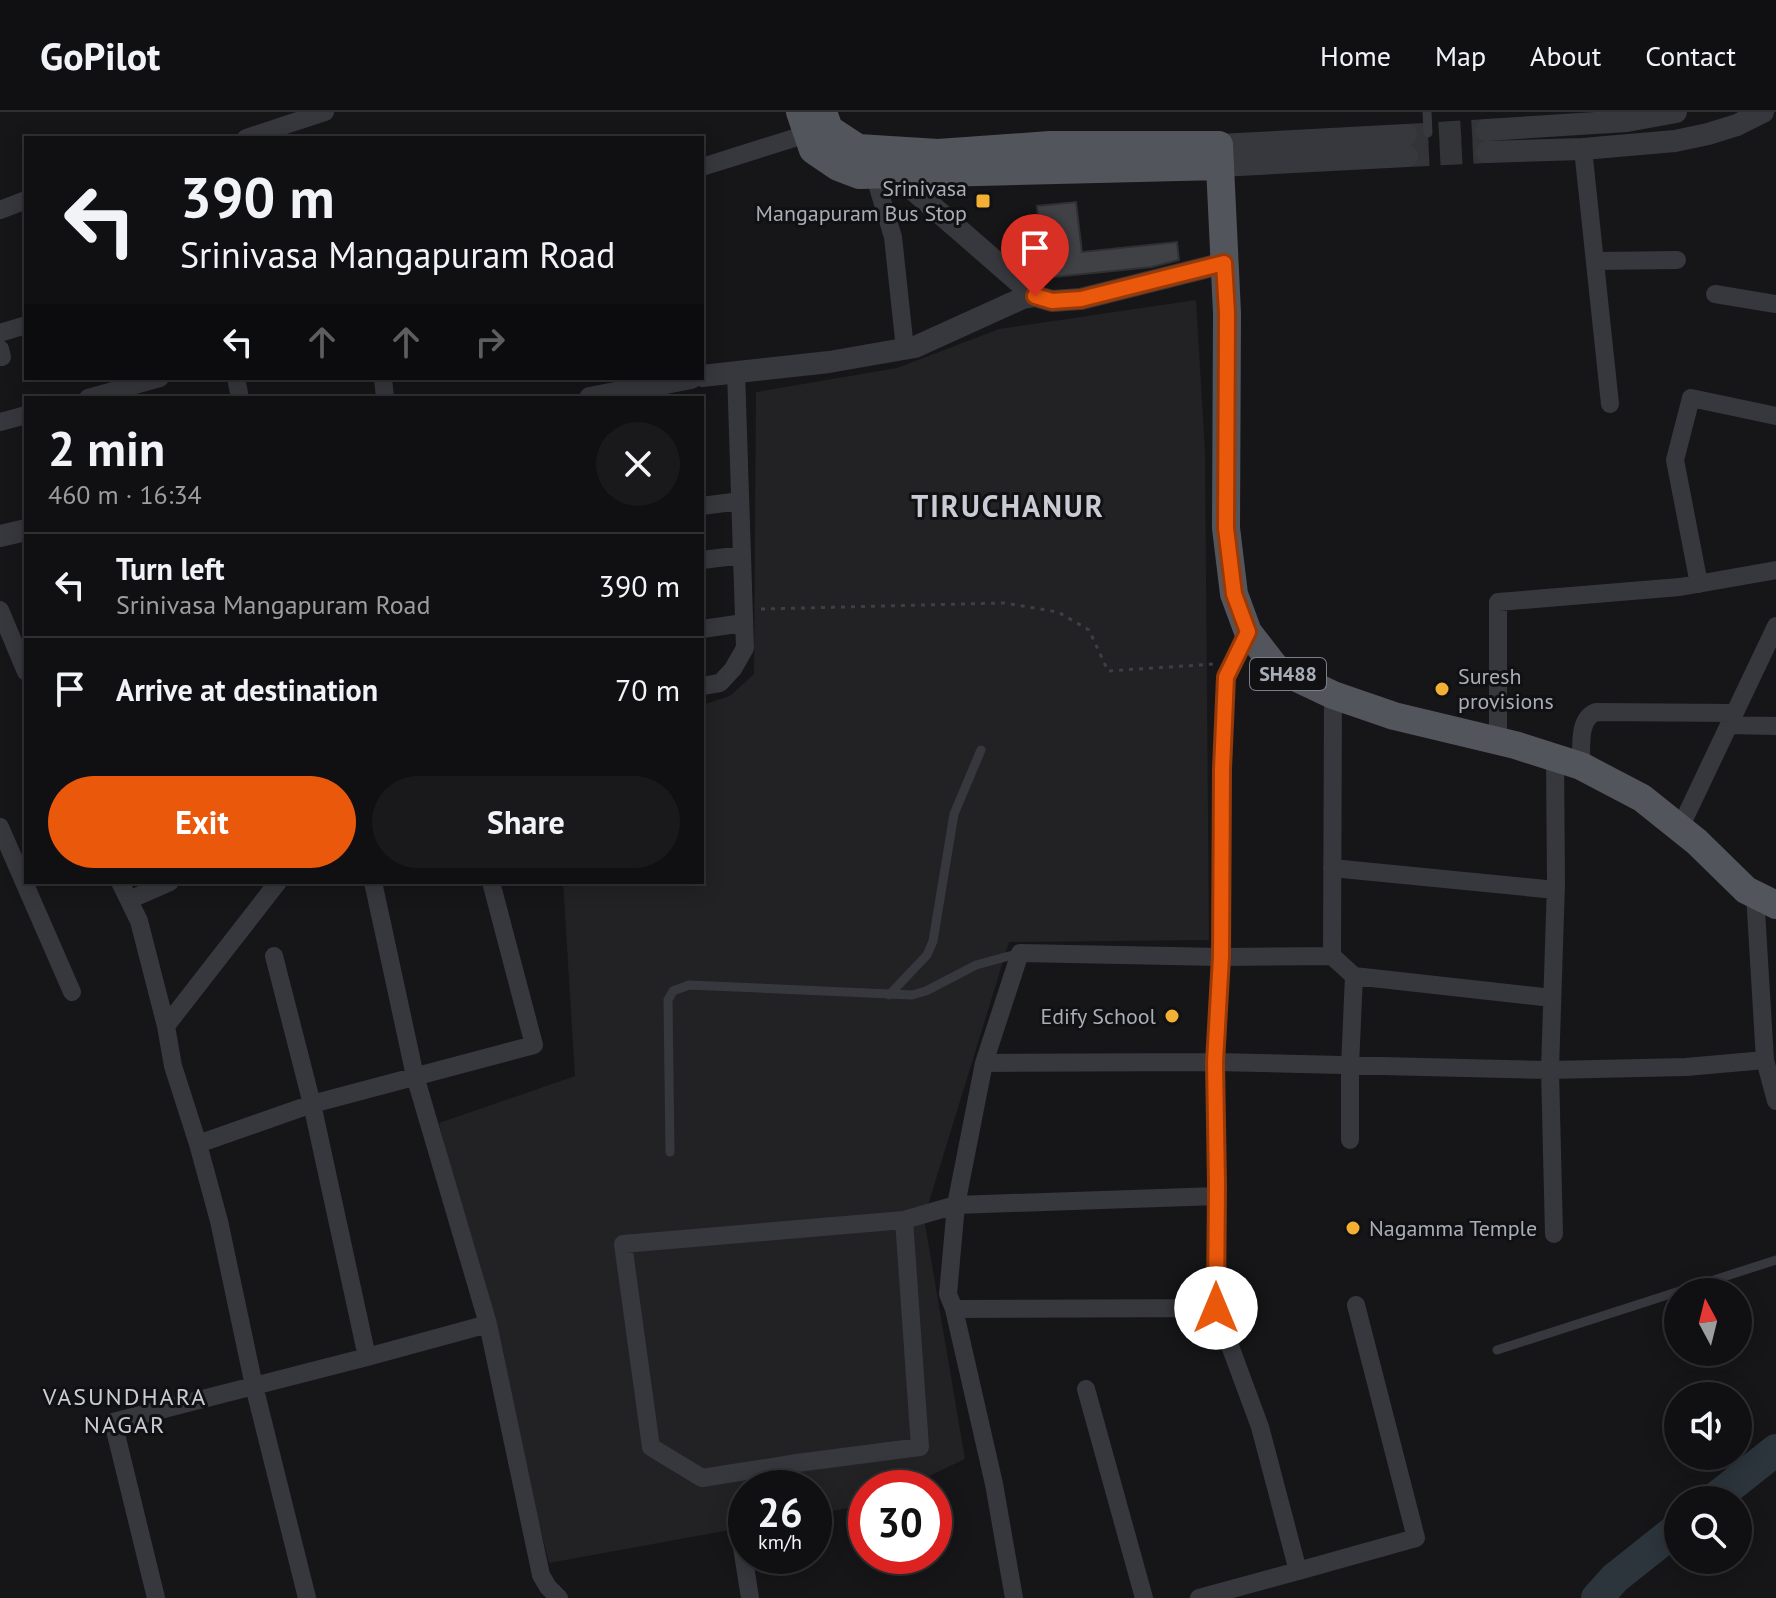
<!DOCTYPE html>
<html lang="en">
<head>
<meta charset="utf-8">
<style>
	:root { --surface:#101012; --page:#19191b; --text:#f1f3f6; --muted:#9c9d9f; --line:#303032; --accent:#ea580c }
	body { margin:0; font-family:"PT Sans",sans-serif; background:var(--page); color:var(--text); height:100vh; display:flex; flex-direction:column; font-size:30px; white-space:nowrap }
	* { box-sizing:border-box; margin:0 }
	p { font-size:26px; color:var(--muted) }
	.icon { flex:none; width:44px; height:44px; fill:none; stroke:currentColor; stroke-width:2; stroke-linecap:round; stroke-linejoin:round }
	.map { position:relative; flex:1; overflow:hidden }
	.drawer { position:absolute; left:24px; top:284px; width:680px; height:488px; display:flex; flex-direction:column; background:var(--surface); border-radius:0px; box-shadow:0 4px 20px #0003,0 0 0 2px var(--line) }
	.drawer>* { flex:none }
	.guide { position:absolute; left:24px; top:24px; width:680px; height:244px; border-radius:0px; box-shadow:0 4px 20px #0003,0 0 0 2px var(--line); background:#101012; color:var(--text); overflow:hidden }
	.needle { width:52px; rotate:353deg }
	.controls { position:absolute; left:1664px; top:1166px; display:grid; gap:16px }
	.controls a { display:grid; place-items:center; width:88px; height:88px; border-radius:50%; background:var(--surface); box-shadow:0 4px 20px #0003,0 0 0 2px var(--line); font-size:40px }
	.speed { position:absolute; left:728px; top:1358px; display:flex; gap:16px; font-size:40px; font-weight:700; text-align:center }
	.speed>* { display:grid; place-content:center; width:104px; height:104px; border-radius:50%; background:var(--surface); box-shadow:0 4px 20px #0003,0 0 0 2px var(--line); line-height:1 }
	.speed small { font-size:20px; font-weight:400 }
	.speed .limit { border:12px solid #d22; background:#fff; color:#111 }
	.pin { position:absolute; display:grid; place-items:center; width:68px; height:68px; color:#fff; margin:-82px -34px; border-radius:50% 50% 50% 0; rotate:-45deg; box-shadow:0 0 8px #0007 }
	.pin .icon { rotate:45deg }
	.me { position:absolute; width:88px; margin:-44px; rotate:0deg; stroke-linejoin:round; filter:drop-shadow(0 0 6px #0008) }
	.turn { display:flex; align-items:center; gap:28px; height:168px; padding:0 24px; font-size:36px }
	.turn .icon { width:104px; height:104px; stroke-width:2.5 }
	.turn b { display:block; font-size:56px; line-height:68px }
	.lanes { display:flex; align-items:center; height:76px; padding:0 24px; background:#0003; justify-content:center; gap:40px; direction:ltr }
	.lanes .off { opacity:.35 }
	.round { display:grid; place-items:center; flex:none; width:84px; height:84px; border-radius:42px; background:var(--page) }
	.summary { display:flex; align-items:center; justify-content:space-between; height:136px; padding:0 24px }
	h1 { font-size:48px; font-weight:700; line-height:60px }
	.cta { display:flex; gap:16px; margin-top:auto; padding:16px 24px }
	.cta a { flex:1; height:92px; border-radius:48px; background:var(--accent); color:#fff; font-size:32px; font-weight:700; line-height:92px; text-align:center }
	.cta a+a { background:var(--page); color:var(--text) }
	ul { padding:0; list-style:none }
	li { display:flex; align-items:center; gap:24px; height:104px; padding:0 24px; border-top:2px solid var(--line) }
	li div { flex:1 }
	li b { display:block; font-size:30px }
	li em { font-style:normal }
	header { display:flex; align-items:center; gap:48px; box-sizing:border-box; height:112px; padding:0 40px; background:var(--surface); border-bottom:2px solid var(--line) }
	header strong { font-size:38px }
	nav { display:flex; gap:44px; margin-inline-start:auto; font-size:28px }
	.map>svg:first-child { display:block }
	.built { fill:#222225 }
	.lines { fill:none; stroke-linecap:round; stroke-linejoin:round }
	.river { stroke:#2c353c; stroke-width:32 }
	.building { fill:#404145; stroke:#303034; stroke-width:2 }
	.tertiary-tunnel { stroke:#333438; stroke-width:22; stroke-dasharray:22 11; stroke-linecap:butt }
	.path { stroke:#3d3f44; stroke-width:3; stroke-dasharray:4 6; stroke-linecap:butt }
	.service { stroke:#37383d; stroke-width:9 }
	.minor { stroke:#37383d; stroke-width:18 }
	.tertiary { stroke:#37383d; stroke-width:22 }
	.primary { stroke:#53555c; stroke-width:28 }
	.route-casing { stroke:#983908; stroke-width:20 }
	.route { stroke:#ea580c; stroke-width:14 }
	.poi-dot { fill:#f2b134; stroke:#111113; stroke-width:3 }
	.labels { text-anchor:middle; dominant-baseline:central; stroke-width:6; stroke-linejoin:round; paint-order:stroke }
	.shield { fill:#111113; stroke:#7b7e86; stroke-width:2 }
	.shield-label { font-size:20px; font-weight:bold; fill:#a8adb8 }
	.poi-label { font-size:22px; fill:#a8adb8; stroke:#111113; text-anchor:end }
	.neighbourhood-label { font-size:24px; letter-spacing:2px; fill:#c9ccd4; stroke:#111113 }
	.district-label { font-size:30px; font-weight:bold; letter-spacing:2px; fill:#c9ccd4; stroke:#111113 }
</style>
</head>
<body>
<header>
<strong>GoPilot</strong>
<nav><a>Home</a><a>Map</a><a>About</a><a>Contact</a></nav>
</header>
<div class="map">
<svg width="1776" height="1486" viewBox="0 0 1776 1486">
	<rect width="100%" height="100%" fill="#161618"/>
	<path class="built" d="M1196,188L1205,341L1209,828L1009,830L924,1106L965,1347L904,1376H866V1393L814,1402V1376H746V1415L549,1451L439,1011L575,964L563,770H702V593L730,584L754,562L756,280L897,256L999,217Z"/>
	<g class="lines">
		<path class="river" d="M1713,1388L1776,1338
			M1597,1486L1615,1466L1678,1416"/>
	</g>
	<path class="building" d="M1076,90L1082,140L1177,130L1179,148L1152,155L1045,166L1037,94Z"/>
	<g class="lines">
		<path class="tertiary-tunnel" d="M1406,23L1486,18
			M1407,44L1487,40"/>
		<path class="path" d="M761,497L1005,491L1058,500L1089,518L1108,559L1214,552"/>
		<path class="service" d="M1427,0L1428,21
			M889,883L927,843L933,829L954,702L981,638
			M670,1040L668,888L673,879L689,873L912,883L926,879L976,853L1020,841
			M1497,1238L1776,1148"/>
		<path class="minor" d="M246,26L325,0
			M1583,37L1610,292
			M702,55L807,22
			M874,62L893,125L905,237
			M0,98L26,88
			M1596,149L1677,148
			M1715,182L1776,192
			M0,221L26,213
			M0,237L2,245H0
			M236,266L240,286
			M383,266L385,286
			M88,286L160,266
			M0,310L26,303
			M702,394L740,389
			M702,448L742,443
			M1699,472L1675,348L1691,286L1776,304
			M0,498L26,560
			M702,517L744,511
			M1248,520L1226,565L1222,657L1221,845L1215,950L1217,1073L1216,1196L1260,1315L1298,1459L1416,1426L1356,1193
			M702,574L720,571L733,557L745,536L736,259
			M1730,613L1776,614
			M1498,629V490L1680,475L1776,458
			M1555,645L1556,771L1550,958L1686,955L1765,948L1755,782
			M1581,654C1582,637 1577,607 1596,600L1734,601
			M0,715L72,880
			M1680,716L1776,514
			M1332,756L1556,778
			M120,770L139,809L166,914L173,954L198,1032L219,1109L254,1274L307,1486
			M373,770L415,964L488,1212L541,1463L548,1475L559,1486
			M129,788L170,770
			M1332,844L1354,864L1350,954V1028
			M1354,864L1552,886
			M166,914L278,770
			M1765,948L1776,989
			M984,951L1215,950L1550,958L1554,1122
			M198,1032L312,992L274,844
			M904,1108L623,1132L651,1335L702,1366L797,1351L920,1335L904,1108L956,1093L1217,1084
			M954,1197L1216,1196
			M367,1245L312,992L534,933L491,770
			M1086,1277L1144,1486
			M742,1435L750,1486
			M156,1486L113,1310L367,1245L488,1212
			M1014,1486L994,1372L954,1197L948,1182L956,1093L984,951L1020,841L1221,845L1332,844L1333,583
			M1199,1486L1298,1459"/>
		<path class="tertiary" d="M1486,18L1627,9L1676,0
			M1219,33L1406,23
			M1487,40L1583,37L1675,29L1708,22L1737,13L1763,0
			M1220,54L1407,44
			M895,62L1035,184
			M702,264L829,250L915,235L1023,186L1035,184L1052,189L1081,187L1224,151
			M590,286L691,266
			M0,424L26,418"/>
		<path class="primary" d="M800,0L813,38L838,55L859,63L1220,54
			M823,0L829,17L858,36L938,41L1050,33H1219L1227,201L1226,416L1234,482L1248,520L1276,556L1333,583L1394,604L1515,633L1581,654L1642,686L1697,730L1746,778L1776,793"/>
	</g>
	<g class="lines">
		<defs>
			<path id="route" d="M1035,184L1052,189L1081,187L1224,151L1227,201L1226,416L1234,482L1248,520L1226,565L1222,657L1221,845L1215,950L1217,1073L1216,1196"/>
		</defs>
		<use href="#route" class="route-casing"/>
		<use href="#route" class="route"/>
	</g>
	<g class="poi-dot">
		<rect x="975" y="81" width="16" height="16" rx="4"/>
		<circle cx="1442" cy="577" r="8"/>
		<circle cx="1172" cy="904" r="8"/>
		<circle cx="1353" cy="1116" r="8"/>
	</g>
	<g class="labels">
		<rect class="shield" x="1250" y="546" width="76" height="32" rx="6"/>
		<g class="shield-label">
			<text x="1288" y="562">SH488</text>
		</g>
		<g class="poi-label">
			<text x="967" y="76">Srinivasa<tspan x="967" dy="25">Mangapuram Bus Stop</tspan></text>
			<text x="1458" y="564" text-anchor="start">Suresh<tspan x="1458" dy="25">provisions</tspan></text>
			<text x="1156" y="904">Edify School</text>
			<text x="1369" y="1116" text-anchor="start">Nagamma Temple</text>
		</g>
		<g class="neighbourhood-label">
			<text x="125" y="1284">VASUNDHARA<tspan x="125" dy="28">NAGAR</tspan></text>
		</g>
		<g class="district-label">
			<text x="1008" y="393">TIRUCHANUR</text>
		</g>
	</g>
</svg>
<div class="controls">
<a><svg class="needle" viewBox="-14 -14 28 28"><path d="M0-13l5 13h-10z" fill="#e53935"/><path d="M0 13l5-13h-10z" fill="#9c9d9f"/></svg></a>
<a><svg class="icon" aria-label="sound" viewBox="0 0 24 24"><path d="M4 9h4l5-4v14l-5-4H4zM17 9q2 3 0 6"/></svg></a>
<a><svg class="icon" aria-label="search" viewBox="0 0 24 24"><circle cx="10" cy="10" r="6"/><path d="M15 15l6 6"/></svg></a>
</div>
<div class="speed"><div>26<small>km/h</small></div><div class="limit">30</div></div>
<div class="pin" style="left:1035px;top:184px;background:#d93025"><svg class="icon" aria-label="arrive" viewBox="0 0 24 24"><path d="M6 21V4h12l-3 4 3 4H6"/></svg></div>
<svg class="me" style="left:1216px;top:1196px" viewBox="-20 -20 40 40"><circle r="19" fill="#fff"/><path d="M0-13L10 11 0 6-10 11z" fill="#ea580c"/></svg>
<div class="guide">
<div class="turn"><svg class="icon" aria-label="left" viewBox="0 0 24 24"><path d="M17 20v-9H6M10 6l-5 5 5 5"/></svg><div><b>390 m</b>Srinivasa Mangapuram Road</div></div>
<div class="lanes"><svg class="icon" aria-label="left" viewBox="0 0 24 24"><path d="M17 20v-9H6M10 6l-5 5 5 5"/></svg><svg class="icon off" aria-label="ahead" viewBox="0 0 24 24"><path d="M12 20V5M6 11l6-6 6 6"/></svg><svg class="icon off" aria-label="ahead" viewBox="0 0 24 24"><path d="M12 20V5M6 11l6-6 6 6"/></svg><svg class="icon off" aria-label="right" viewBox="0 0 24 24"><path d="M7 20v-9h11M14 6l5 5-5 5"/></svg></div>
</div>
<section class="drawer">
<div class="summary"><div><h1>2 min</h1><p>460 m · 16:34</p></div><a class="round"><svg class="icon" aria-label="close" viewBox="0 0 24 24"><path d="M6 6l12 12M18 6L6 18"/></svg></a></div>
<ul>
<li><svg class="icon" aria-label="left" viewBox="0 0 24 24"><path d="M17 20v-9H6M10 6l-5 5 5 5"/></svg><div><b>Turn left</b><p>Srinivasa Mangapuram Road</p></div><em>390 m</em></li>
<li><svg class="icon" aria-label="arrive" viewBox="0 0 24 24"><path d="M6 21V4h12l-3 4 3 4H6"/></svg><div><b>Arrive at destination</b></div><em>70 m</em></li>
</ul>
<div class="cta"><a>Exit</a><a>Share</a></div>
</section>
</div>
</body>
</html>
